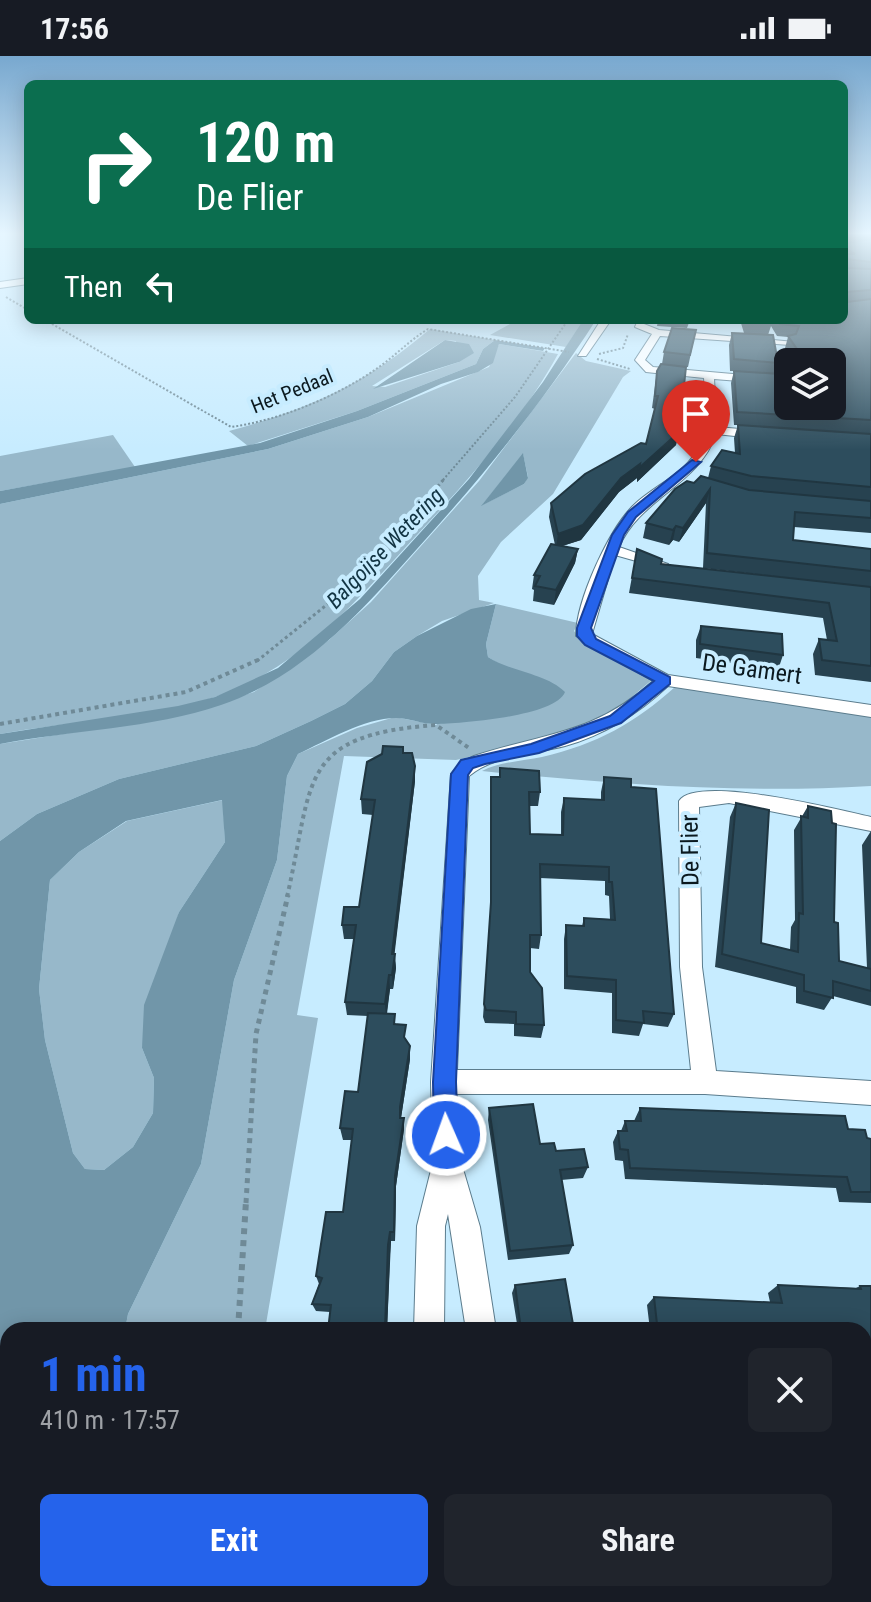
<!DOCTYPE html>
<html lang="en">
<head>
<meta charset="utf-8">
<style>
	:root { --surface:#171b24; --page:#20242c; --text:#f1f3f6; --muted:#9ea1a6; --accent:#2563eb }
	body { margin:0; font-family:"Roboto Condensed",sans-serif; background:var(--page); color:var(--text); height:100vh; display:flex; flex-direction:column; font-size:30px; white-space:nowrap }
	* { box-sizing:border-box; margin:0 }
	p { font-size:26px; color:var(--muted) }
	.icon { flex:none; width:44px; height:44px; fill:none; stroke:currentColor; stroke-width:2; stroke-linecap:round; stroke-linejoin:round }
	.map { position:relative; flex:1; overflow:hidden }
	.side { position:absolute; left:0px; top:1266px; width:872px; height:280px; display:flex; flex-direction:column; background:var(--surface); border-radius:24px 24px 0 0; box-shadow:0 4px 20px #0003 }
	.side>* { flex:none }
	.guide { position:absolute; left:24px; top:24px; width:824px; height:244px; border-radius:12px; box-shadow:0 4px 20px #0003; background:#0b6e4f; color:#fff; overflow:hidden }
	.buttons { position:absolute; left:774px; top:292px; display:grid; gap:16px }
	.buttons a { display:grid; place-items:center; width:72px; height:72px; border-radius:12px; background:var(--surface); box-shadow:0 4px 20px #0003; font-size:40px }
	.pin { position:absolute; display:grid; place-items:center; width:68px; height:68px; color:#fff; margin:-82px -34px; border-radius:50% 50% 50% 0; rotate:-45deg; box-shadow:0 0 8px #0007 }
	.pin .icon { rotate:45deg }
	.me { position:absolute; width:88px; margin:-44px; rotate:358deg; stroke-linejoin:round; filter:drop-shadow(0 0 6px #0008) }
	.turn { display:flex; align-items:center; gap:28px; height:168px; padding:0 40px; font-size:36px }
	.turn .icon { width:104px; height:104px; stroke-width:2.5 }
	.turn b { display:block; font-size:56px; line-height:68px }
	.then { display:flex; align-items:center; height:76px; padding:0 40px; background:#0003; gap:16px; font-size:30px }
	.round { display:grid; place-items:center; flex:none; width:84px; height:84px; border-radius:12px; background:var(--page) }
	.summary { display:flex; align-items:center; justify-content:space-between; height:136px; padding:0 40px }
	h1 { font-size:48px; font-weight:700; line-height:60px; color:var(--accent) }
	.button { display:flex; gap:16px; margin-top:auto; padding:16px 40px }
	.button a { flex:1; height:92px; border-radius:12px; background:var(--accent); color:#fff; font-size:32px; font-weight:700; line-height:92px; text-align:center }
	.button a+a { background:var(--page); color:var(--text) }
	.status { display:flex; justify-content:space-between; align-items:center; height:56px; padding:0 40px; background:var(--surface); direction:ltr }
	.status svg { height:22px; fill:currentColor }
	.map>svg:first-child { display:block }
	.green { fill:#97b8ca; fill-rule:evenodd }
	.water { fill:#7196a9; fill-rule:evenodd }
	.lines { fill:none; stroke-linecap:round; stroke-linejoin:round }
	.street-casing { stroke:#5b7c8d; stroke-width:2 }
	.path-far4 { stroke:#6f8a97; stroke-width:2; stroke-dasharray:2 2; stroke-linecap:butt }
	.path-far3 { stroke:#6f8a97; stroke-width:3; stroke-dasharray:3 3; stroke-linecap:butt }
	.path-far2 { stroke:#6f8a97; stroke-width:4; stroke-dasharray:4 4; stroke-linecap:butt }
	.path-far1 { stroke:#6f8a97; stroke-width:5; stroke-dasharray:5 5; stroke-linecap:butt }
	.path { stroke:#6f8a97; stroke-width:6; stroke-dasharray:6 6; stroke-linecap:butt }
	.street { fill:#fff; fill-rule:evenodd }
	.wall { fill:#274250; fill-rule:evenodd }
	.shaded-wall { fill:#203641 }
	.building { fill:#2d4d5d; stroke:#203641; stroke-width:2 }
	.route { fill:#2563eb; stroke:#184099; stroke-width:2 }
	.labels { text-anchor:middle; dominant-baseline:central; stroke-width:8; stroke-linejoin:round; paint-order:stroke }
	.far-street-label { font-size:20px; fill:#0b191f; stroke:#c7ecff }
	.far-water-label { font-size:22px; font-style:italic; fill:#113342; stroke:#c7ecff }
	.street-label { font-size:24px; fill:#0b191f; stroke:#c7ecff }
</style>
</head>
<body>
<div class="status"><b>17:56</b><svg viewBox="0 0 49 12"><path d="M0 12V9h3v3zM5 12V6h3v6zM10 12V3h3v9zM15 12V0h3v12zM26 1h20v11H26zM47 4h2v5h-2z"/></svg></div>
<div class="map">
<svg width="871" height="1546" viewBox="0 0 871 1546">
	<rect width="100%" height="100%" fill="#c7ecff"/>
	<path class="green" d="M517,264H583L566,291L490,279Z
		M430,273L495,284L483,293L476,308L357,355L248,390L229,375C309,353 367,327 430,273ZM445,284L456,285L459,306L385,331L372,330Z
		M499,288L558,298C521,366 469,423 417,479C358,543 301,612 215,641C147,663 71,665 0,678V448L268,393L368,361L489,311Z
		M576,297L586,305L631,315L623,321L553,438L501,486L478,520L479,544L494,547L442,565L417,580L394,596L372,625L345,648L311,665L256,690L119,723L37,758L0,785V688L181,659L254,636L329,584L371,546L479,425ZM523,398L528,421L524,428L482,449Z
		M113,379L135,411L0,435V400Z
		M496,548L578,567L574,575L580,582L653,623L614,656L569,674L499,694L456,704L344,700L297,959L318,962L265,1274H125L128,1258L201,1108L234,924L277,804L287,720L298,698L357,672L395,661L436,669L501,609L488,601L486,588Z
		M675,631L871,660V730C740,738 612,728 482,715C498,706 523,705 542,701C597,688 635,667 675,631Z
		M223,744L225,786L179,856L142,992L154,1022L153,1057L133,1091L104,1114L85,1113L73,1097L45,984L39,933L50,824L79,796L127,765Z
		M108,1538H252L253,1546H108Z"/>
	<path class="water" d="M583,264H596C545,343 488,414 425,484C366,550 308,619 221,649C151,673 72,674 0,688V678L178,650L215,641L278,612L360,543L469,423L543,326Z
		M445,284L469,288L474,297L459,306L373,333Z
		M495,284L545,292L543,295L499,288L493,307L478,316L441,328L368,361L268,393L0,448V435L260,387L357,355L476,308L483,293Z
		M523,397L528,422L524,428L481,450Z
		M496,548L486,588L488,601C511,616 546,617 565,636C556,660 465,667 438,668C424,669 410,662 396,662C364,662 326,685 298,698L287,720L277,804L234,924L201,1108L128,1258L125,1274H8V1538H108V1546H0V785L37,758L119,723L256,690L311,665L345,648L372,625L394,596L417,580L471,553ZM222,744L225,786L179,856L144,949L142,992L154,1022L153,1057L133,1091L104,1114L85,1113L73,1097L45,984L39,933L50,824L79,796L126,765Z"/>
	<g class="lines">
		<defs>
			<path id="street" d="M28,222V228L0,232V226Z
				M601,264H611L586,300H578Z
				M638,264H648L644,268L659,274L795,286L790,289L660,280L645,304L653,311L788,323V329L714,323L717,371L763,375L769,379L763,383L716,378C699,429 640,442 619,491L668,508L661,512L615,499L592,578L668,619L871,649V661L668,630C638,658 604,679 565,690C534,698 494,699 469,720L457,1014H691L680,911L679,745C697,718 839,754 871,761V775L729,747L699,751L702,911L716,1015L871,1025V1049L705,1038H457L461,1106L480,1171L496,1274H466L448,1158L445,1170L444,1274H414L417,1170L433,1106L431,1026L451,718L462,706L474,700C544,677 595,678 653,625L576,580C576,545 610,470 636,447C657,428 688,416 700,389C710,367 705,344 704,322L646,316L635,304L652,278L635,271Z
				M864,1365H871V1397H864Z
				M447,1538H483L485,1546H449Z
				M492,1538H528L529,1546H493Z"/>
		</defs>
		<use href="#street" class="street-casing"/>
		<path class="path-far4" d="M6,241L28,254
			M45,264L231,371C281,364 338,340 379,311C396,299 410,284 428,273L569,296
			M599,298L623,292L628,278
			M597,303L630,313
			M443,424L515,341L568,264"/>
		<path class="path-far3" d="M257,605L355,526L445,422"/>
		<path class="path-far2" d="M0,668L186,636L260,603
			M287,841C314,724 297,679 436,669L469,692"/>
		<path class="path-far1" d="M246,1147L256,978L288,839"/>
		<path class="path" d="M238,1274L246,1145
			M195,1546L198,1538"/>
		<use href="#street" class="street"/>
	</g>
	<path class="wall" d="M844,178H871V477L794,471L793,484L871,493V531L703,512L706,447L679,486L673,484L669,489L643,482L646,467L694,427L708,422L711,410L735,397L734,382L738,369H734L731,327L734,315H730L729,289L732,277H744L740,264H844ZM771,270L777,280L788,281L785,292L794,306H832V350L787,348L775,318L778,307L768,279Z
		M658,264H690L687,272L657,270Z
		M696,274L688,311H686L676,389L637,426V422L619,436L581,484L562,490L578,493L575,507L554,549L533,545L534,534L532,533L534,519L555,489L549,461L551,447L646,388L655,353L652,352L657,315L662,308L664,296Z
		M637,493L661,508L871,531V626L815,619L813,598L819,583L827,584L823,562L629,537Z
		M701,570L783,599L778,614L696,602V584Z
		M404,697L415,710V725L394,898L396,912L393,933H390L387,958L396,968L406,984L410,1003L401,1062H404V1073L396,1130L395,1185H391L390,1198L387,1274H328L330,1256L316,1255L312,1248L319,1228L316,1220L343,1156L352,1084H343L340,1072L358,1036L368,960L347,959L345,946L354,883H344L342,869L359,851L373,759L362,758L361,743Z
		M500,712L540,736L538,750H530V778L561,779V756L564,742L601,744V736L604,721L631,731L674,958L668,971L643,968L639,980L612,977V937L564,933V883L566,869L582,870L584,862L610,863L609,840L605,839V825L540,822L541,879L539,893L530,892V916L544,969L541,982L514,980V968L485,967L483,961L490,860V735L491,721H499Z
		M736,747L761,887L790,894L791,871L795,864L794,774L808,750L834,866L839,905L867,912L862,789L871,775V950L833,940L824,954L796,947V931L715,911L730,761Z
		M489,1052L540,1088L588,1111L583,1122L561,1124L573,1189L569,1198L508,1204L488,1064Z
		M640,1052L848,1073L867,1082L871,1083V1147L839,1146L836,1132L625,1123L623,1105L615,1104L613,1086L618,1075H621L625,1065H634Z
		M515,1229L574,1274H518L512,1237Z
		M778,1229L856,1232L860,1230H871V1310L864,1309V1274H650L647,1249L654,1241L770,1246L768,1237Z
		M555,1538H640L642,1546H556Z
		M755,1538H801L802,1546H756Z"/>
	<path class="shaded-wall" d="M845,178H871V185L844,188Z
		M679,376L676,389L637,426V422L619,436L581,484L556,492L558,478L621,422Z
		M710,433L706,447L679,486L683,472Z
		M676,470L673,484L669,489L673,474Z
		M578,493L575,507L554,549L556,534Z
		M415,710V725L393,911L392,898Z
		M395,898L396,912L393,933L392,919Z
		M389,919L390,933L386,961L385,948Z
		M410,990V1003L401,1062V1073L400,1051Z
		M404,1062V1073L396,1130L395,1185L394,1176L395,1120Z
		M390,1176L391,1185L387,1274H385Z"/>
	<path class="building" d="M844,178L848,187L871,183V206L847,203L845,212L871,213V234L846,236L848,246L871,243V364L737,356L734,315L781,318L788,350H836L832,344V306H806L788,280L796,278L799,270L780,268L778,264H844V198H855L844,192Z
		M746,264H771V267L747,265Z
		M672,272L696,274L690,299L664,296Z
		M732,277L773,279L778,307L734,303Z
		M661,308L686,311L679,376L639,412L640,408L621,422L583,469L558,478L551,447L585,418L641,387L646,388L658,340H655L657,315Z
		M738,369L871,378V431L751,420L711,410L722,394L740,398Z
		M701,420L749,434L871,445V462L795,456L793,484L871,493V515L707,497L710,433L683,472L676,470L673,474L646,467L675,433L687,425L694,427Z
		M551,488L578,493L556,534L535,530L540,520L534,519Z
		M637,493L662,503L661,508L871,531V610L822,604L819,583L837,585L829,547L632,522Z
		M701,570L782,578L783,599L700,588Z
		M383,690L403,691V697H412L415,710L392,898H395L392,919H389L385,948L345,946L356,869H342L344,851H359L375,744L361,743L367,706L382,698Z
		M500,712L539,715L540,736H529L530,778L563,779L564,742L604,744V721L631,723V731L656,733L674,958L643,955L644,967L616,964V924L567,920L566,869L584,870V862L615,864L612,826H609V811L540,808L541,879H530V916L542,932L544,969L516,968V956L486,954L484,948L491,846V721H500Z
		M736,747L769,754L761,887L798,896L799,857L803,858L801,760L808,762V750L831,755L832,767L836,768L834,866L838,867L839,905L871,913V935L833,925V942L804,935V919L722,898Z
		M368,957L395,958L394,968L406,969L404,981L410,990L400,1051V1062H404L395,1120L394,1176H390L388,1189L385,1273L381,1272V1274H328L331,1249L312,1248L322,1222L316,1220L326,1156H343L353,1073L340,1072L345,1035L358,1036Z
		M533,1048L540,1088L554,1087L556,1095L584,1093L588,1111L560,1114L573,1189L510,1195L489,1052Z
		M640,1052L845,1060L848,1073L865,1074L867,1082L871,1083V1136H851L847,1121L630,1112L628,1094L620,1093L618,1075H627L625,1065H641Z
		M565,1223L574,1274H521L515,1229Z
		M778,1229L861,1233L860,1230H871V1303H864V1274H674V1268H657L654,1241L782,1247Z
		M864,1464H871V1533H864Z
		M341,1538H411L413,1546H342Z
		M559,1538H640L642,1546H560Z
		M767,1538H801L802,1546H768Z"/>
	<linearGradient id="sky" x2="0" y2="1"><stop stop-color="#78a8cf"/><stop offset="0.45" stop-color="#e6f6ff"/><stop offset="1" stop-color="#e6f6ff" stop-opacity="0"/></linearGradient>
	<rect width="871" height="394" fill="url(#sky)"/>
	<path class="route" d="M692,404L701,406L636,461L624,479L591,572L596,583L670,621V628L621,667L539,697L485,708L473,712L468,719L456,1026L458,1079L455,1088L446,1091L438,1088L434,1079L433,1026L451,718L461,704L531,688L610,660L654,625L585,589L577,580V572L612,479L628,456Z"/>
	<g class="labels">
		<g class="far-street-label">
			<text transform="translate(292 335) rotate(-22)">Het Pedaal</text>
		</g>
		<g class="far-water-label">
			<text transform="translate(385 492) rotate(-46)">Balgoijse Wetering</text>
		</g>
		<g class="street-label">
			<text transform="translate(752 613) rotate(8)">De Gamert</text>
			<text transform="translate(690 794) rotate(-91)">De Flier</text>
		</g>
	</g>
</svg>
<div class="buttons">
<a><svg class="icon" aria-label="layers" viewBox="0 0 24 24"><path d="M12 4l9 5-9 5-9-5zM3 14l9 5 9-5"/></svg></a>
</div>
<div class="pin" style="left:696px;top:406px;background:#d93025"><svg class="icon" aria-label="arrive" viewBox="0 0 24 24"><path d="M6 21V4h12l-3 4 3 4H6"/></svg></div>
<svg class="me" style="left:446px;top:1079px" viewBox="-20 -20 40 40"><circle r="17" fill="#2563eb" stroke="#fff" stroke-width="3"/><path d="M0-11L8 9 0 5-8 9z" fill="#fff"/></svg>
<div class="guide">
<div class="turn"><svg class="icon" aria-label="right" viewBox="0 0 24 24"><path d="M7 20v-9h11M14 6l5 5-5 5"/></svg><div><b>120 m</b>De Flier</div></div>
<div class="then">Then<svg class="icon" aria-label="left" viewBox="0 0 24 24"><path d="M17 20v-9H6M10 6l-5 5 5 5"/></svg></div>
</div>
<section class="side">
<div class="summary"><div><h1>1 min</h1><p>410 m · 17:57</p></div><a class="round"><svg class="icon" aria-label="close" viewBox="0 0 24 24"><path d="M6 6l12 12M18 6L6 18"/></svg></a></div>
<div class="button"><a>Exit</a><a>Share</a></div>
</section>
</div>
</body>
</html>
